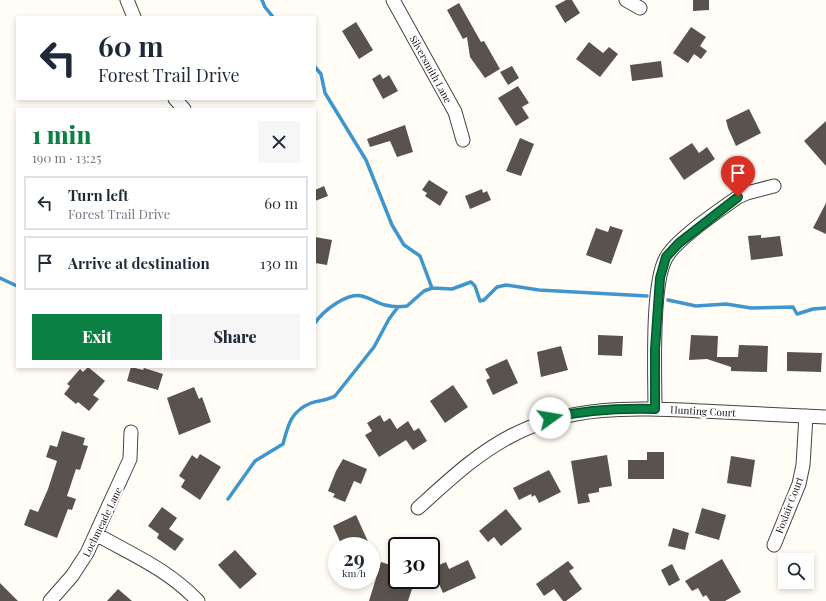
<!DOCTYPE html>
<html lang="en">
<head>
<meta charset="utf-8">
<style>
	:root { --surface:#fff; --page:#f6f6f7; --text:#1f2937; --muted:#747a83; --line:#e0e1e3; --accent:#0b8043 }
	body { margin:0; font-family:"Playfair Display",serif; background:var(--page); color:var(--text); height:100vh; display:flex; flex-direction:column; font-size:15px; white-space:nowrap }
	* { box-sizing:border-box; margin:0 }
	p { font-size:13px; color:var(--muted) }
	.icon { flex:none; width:22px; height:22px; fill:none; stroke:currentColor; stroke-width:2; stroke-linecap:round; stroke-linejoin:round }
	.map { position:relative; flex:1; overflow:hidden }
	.sheet { position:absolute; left:16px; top:108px; width:300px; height:260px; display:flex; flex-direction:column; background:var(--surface); border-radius:0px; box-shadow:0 2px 6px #0003 }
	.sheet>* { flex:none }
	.banner { position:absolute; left:16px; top:16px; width:300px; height:84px; border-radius:0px; box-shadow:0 2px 6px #0003; background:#fff; color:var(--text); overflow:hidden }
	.controls { position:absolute; left:778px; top:553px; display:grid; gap:8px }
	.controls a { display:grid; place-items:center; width:36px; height:36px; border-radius:0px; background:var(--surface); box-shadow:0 2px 6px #0003; font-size:20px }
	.speed { position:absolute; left:328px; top:537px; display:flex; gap:8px; font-size:20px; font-weight:700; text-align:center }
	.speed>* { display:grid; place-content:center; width:52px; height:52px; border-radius:50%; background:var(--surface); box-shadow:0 2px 6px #0003; line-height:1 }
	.speed small { font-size:10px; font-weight:400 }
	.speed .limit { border:2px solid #111; border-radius:6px; background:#fff; color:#111 }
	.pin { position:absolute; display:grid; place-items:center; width:34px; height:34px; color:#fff; margin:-41px -17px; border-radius:50% 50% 50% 0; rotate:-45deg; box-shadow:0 0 4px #0007 }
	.pin .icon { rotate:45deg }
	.me { position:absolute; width:44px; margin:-22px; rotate:77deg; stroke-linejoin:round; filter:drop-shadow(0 0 3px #0008) }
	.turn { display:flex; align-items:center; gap:14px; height:84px; padding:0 16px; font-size:18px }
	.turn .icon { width:52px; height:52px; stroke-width:2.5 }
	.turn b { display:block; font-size:28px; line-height:34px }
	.round { display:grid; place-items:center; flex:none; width:42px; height:42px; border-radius:0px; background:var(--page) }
	.overview { display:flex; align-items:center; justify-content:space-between; height:68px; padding:0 16px }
	h1 { font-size:24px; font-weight:800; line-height:30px; color:var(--accent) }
	.cta { display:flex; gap:8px; margin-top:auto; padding:8px 16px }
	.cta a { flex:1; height:46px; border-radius:0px; background:var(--accent); color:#fff; font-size:16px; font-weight:800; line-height:46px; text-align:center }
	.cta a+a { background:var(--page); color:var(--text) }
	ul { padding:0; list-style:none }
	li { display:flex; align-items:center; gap:12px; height:54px; margin:0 8px 6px; padding:0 8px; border:2px solid var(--line); border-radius:0px }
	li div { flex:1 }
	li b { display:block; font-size:15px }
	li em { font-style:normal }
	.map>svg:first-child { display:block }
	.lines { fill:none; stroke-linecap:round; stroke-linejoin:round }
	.stream { stroke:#3f96cf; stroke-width:3.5 }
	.building { fill:#5a524d }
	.minor-casing { stroke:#444; stroke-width:15 }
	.minor { stroke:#fff; stroke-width:13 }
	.route-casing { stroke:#07532c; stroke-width:10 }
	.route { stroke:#0b8043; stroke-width:7 }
	.labels { text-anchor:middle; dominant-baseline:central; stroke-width:4; stroke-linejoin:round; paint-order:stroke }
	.street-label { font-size:10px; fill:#111; stroke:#fff }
</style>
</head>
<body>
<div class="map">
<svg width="826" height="601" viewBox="0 0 826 601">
	<rect width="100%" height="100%" fill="#fffdf5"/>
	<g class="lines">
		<path class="stream" d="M262,0L265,7L273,17
			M315,67L321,74L325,93L366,160L392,225L404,245L420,256L432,288
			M0,278L17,286
			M668,300L696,306L726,304L751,308L793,307L797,314L813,309L826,308
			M315,323C323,311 347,292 362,296C370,298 377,303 385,305C393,307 400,307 407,306L424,291L432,288L452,289L471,282L475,286L480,301L484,300L497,287L506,285L539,290L647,296
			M228,499L255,461L283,444C288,425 291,411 311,403C319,400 326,401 335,396L374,347L389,319L398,307"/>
	</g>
	<path class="building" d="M566,0H572L580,13L565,23L555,6Z
		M693,0H709V10L693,11Z
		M459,3L481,42L484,41L500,69L485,78L470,57L467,37L463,39L447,10Z
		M356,22L373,50L359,59L342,31Z
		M691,27L706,37L700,46L707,51L701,59L694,54L688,63L673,53Z
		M589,42L603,53L609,47L618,54L600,77L576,59Z
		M661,61L663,77L632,81L630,65Z
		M512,66L519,78L508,85L500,72Z
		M380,74L383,79L389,75L398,91L383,99L372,79Z
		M518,86L529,103L522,107L529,118L516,126L498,98Z
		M749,109L761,133L736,146L728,128L726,120Z
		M826,121V166L804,141Z
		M405,125L413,152L397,157L390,141L370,147L367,139Z
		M520,138L534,144L521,176L506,171Z
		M692,143L699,153L707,147L715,159L684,180L669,158Z
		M429,180L448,192L440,206L425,196L427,193L422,190Z
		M324,186L328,196L315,201V190Z
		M482,189L483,193L487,191L491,200L470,209L465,196Z
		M826,203V234L813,228Z
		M610,226L623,230L611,264L586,255L596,228L608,232Z
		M761,235V238L780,236L783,256L751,260L748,236Z
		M315,237L332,240L327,265L315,263Z
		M598,335L623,336L622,356L598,355Z
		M691,335L718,336L717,357H738L739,345L768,346L767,372L731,371V367L707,359L689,360Z
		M561,346L568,370L541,377L537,352Z
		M787,352L822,353L821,372L787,371Z
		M507,359L518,383L493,395L486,380L490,378L485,369Z
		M88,367L105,381L93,395L99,399L89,411L78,402L76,404L64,394L70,386L67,384L80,369L83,372Z
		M131,367L143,370L144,368L163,374L158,390L127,381Z
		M453,385L468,407L445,423L430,401Z
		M194,387L199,399L202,397L211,422L179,435L167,398Z
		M380,415L384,422L390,418L397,429L408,421L414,431L419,428L427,441L413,450L406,440L379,457L365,435L372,431L367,423Z
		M62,431L85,438L83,445L88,446L80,470L76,469L67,496L76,499L72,510L68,509L57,538L24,525L30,509L38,512L48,489L57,461L46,457L50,445L57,447Z
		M647,452H664V479H628V460H647Z
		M200,454L221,467L200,500L181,487L185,480L179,476L192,455L197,459Z
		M607,455L612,486L599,488V492L588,494L590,502L578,504L571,461Z
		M731,456L755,460L751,487L727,483Z
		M343,459L367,469L361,484L354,481L345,502L333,497L335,494L328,491L336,471Z
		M549,470L561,492L539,503L535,495L532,497L531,494L519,500L513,488Z
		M162,507L177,518L169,529L184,539L175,551L157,538L159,534L148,526Z
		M702,508L726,515L719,540L695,533Z
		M506,509L522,529L501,546L494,537L488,542L479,531Z
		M356,515L370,546H342L333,526Z
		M673,528L689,533L685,550L668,546Z
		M235,550L257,574L240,589L218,565Z
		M722,559L741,592L725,601H710L706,595L703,597L698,588L692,591L685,581Z
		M468,560L476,578L443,593L432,568L446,562L449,569Z
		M568,561L574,568L569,571L582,589L566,601H563L554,589L544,596L536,584Z
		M381,562L397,567V580H415L408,601H369Z
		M672,564L680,580L669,586L661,570Z
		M0,583L18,601H0Z
		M118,589L132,601H107Z"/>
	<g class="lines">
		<defs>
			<path id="minor" d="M127,0L134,17
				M393,0L455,112L463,140
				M626,0L640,8
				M175,99L184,109
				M655,409C655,376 651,284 666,258C676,239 720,210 738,197L747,193L774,186
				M418,508C447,482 476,454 511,436C572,404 636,408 702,411C744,413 785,415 826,417
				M96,534C134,556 166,568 198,601
				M774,545L799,484L803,465L806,416
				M50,601L72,576L87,553L130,459L131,432"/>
		</defs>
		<use href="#minor" class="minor-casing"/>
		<use href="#minor" class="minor"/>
	</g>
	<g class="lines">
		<defs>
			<path id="route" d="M550,418C585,410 619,408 655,409V349L660,278L666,257L679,243L738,197"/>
		</defs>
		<use href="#route" class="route-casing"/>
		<use href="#route" class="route"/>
	</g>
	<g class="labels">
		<g class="street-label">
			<text transform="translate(431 69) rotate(61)">Silversmith Lane</text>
			<text transform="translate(703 411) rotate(3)">Hunting Court</text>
			<text transform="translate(789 505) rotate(-69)">Foxlair Court</text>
			<text transform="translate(102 522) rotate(-64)">Lochmeade Lane</text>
		</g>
	</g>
</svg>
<div class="controls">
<a><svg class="icon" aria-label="search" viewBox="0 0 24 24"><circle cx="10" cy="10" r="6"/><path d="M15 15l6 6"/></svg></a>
</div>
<div class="speed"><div>29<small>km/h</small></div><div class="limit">30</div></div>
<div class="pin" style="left:738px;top:197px;background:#d93025"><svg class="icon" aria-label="arrive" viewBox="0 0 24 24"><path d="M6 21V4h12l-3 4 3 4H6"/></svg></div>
<svg class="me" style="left:550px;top:418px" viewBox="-20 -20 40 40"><circle r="19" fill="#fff"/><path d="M0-13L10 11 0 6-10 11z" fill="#0b8043"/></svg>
<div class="banner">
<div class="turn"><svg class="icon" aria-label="left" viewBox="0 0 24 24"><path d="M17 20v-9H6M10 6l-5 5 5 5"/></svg><div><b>60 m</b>Forest Trail Drive</div></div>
</div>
<section class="sheet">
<div class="overview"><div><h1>1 min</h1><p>190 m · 13:25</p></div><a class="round"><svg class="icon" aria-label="close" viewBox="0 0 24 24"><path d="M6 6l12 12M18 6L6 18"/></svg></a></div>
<ul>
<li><svg class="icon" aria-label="left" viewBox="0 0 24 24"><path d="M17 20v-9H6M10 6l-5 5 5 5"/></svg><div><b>Turn left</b><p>Forest Trail Drive</p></div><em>60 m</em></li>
<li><svg class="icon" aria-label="arrive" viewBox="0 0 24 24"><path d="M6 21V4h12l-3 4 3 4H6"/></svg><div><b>Arrive at destination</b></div><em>130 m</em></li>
</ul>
<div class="cta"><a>Exit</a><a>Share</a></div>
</section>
</div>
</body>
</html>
